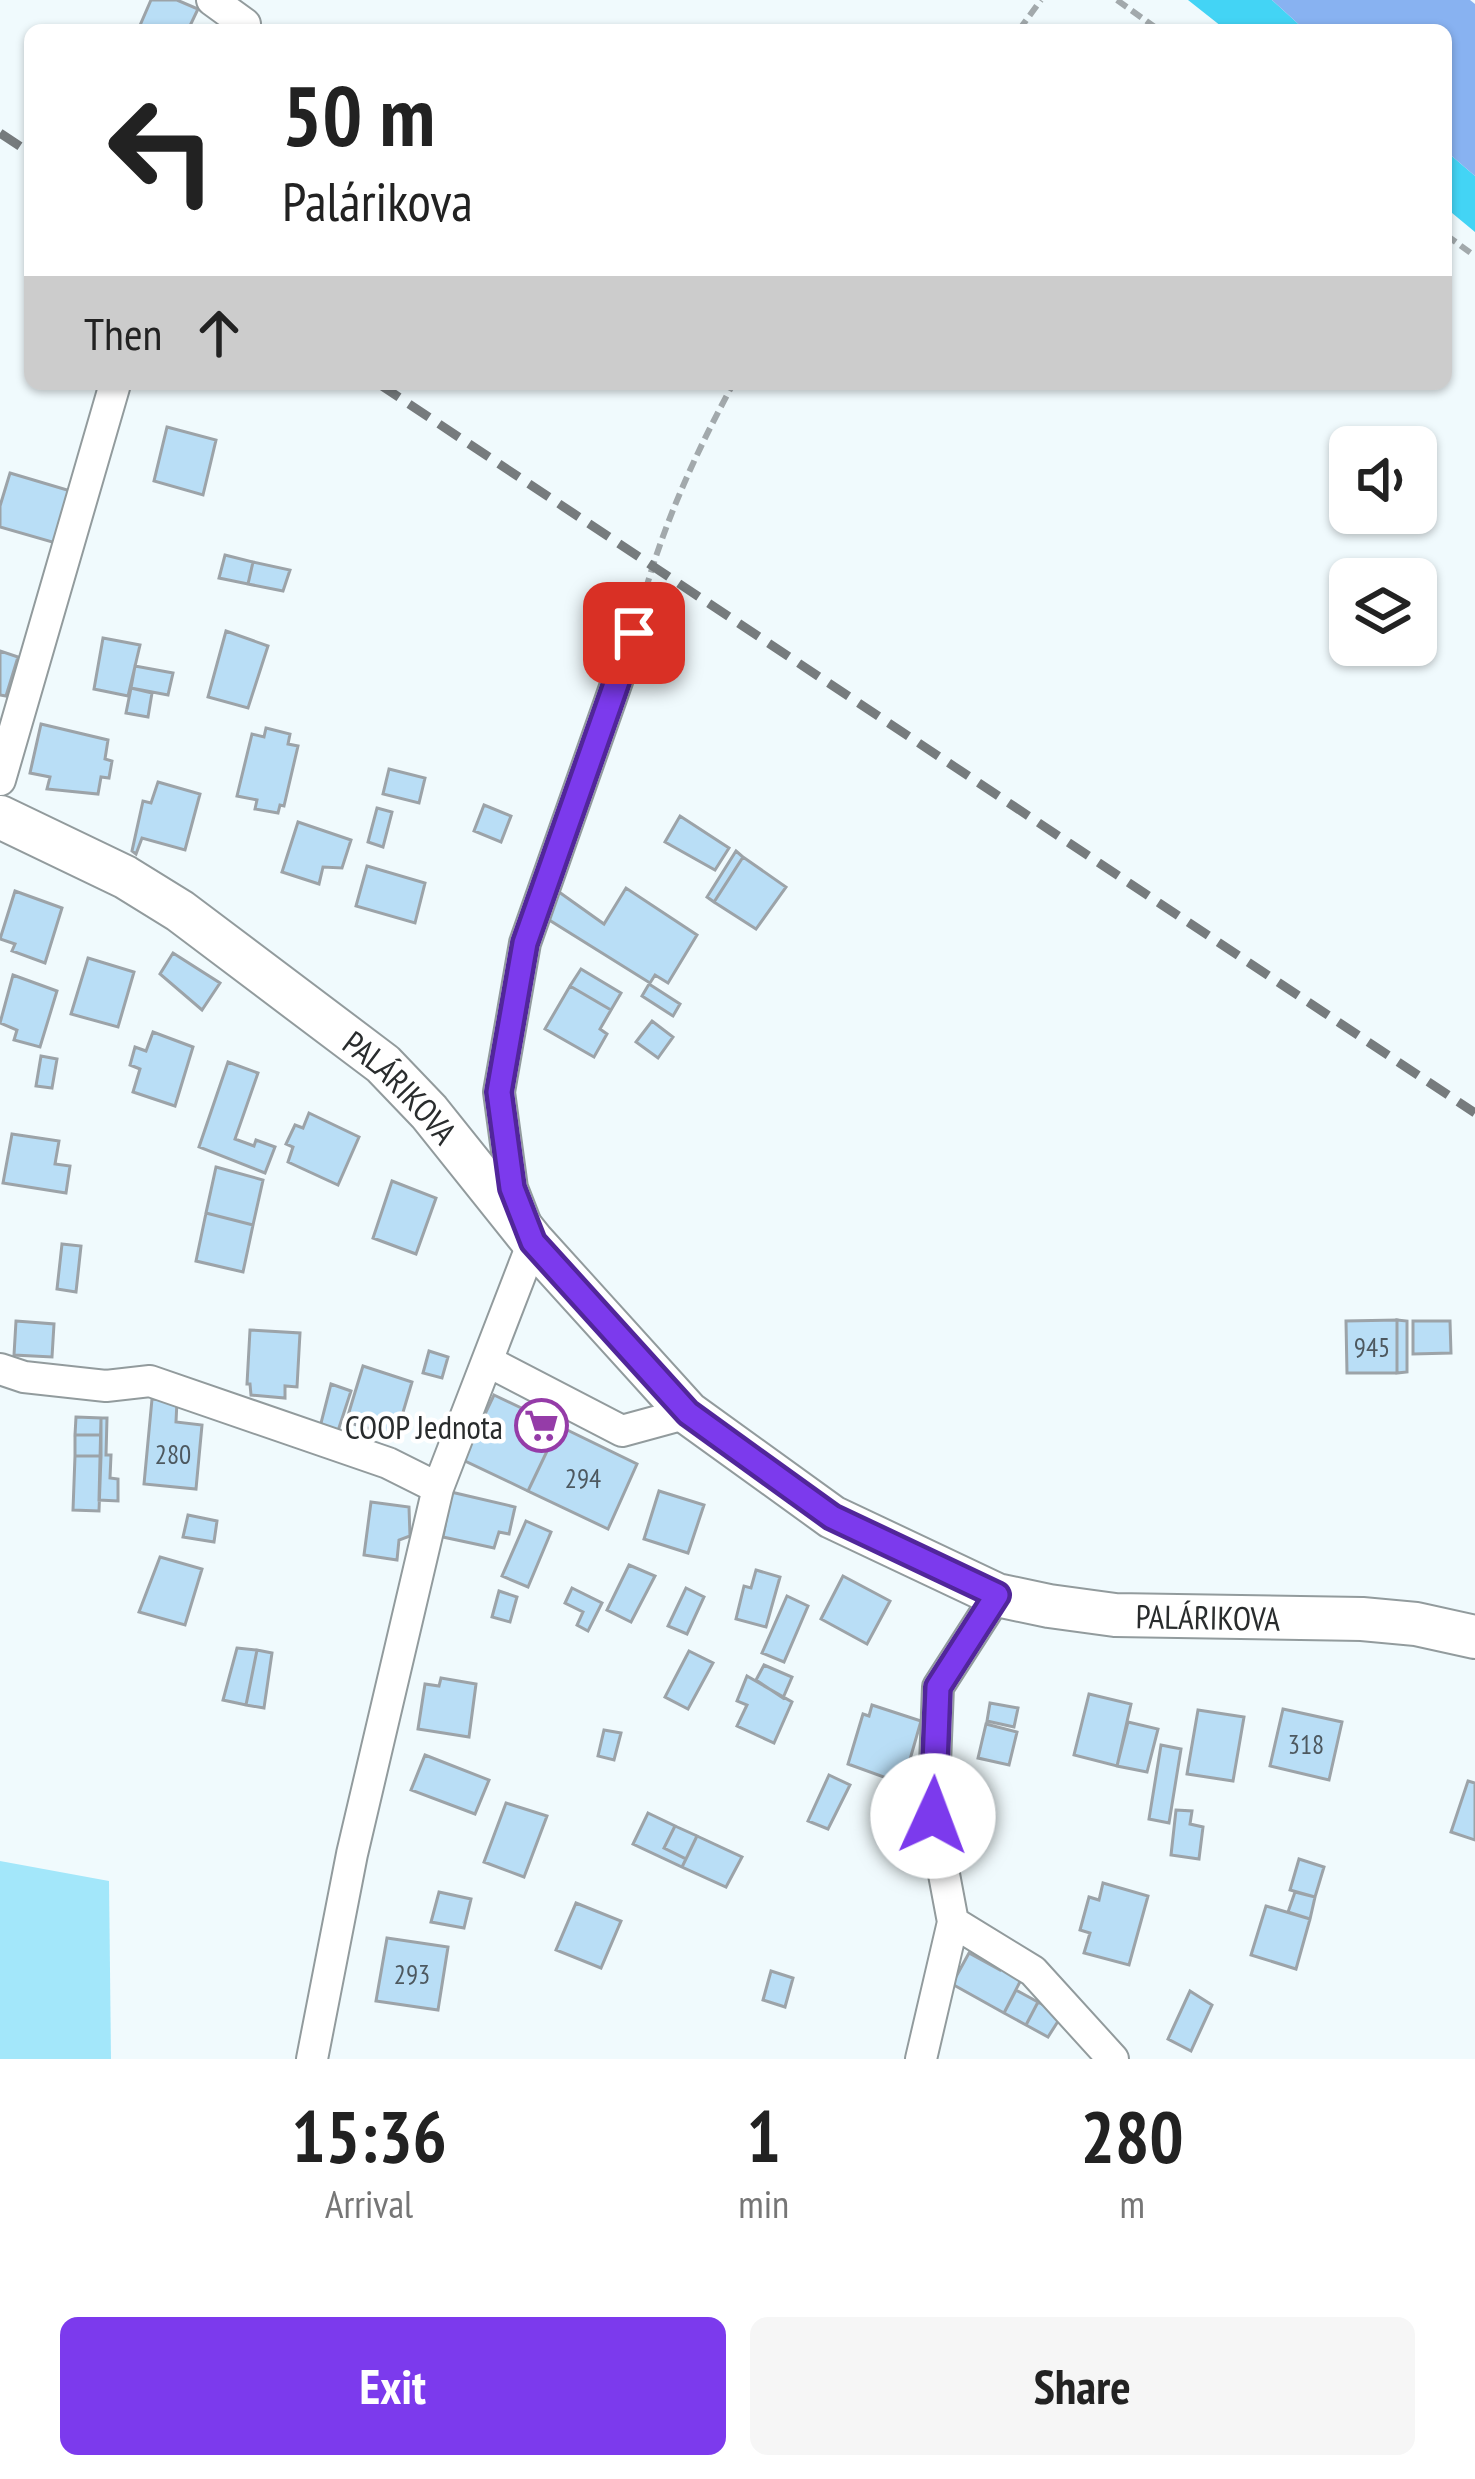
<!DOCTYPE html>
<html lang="en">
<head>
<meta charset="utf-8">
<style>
	:root { --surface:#fff; --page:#f6f6f6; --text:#222; --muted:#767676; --accent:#7c3aed }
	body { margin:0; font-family:"PT Sans Narrow",sans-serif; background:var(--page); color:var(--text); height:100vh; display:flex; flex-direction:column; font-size:45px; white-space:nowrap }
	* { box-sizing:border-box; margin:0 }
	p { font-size:39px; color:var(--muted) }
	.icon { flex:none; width:66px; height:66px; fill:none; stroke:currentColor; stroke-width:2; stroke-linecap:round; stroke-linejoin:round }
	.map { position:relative; height:2059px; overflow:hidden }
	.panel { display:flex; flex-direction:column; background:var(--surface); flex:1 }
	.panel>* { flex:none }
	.guide { position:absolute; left:24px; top:24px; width:1428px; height:366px; border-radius:18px; box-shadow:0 3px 9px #0004; background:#fff; color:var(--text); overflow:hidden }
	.tools { position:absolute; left:1329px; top:426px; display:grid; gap:24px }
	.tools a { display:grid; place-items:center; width:108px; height:108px; border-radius:18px; background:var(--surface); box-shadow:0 3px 9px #0004; font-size:60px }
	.pin { position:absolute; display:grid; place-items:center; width:102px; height:102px; color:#fff; margin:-51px; border-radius:24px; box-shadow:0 6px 18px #0006 }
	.me { position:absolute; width:132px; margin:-66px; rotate:2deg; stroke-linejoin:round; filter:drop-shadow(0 0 9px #0008) }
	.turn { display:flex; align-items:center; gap:42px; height:252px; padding:0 60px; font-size:54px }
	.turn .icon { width:156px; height:156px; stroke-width:2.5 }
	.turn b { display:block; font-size:84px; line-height:102px }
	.then { display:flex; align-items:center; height:114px; padding:0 60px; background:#0003; gap:24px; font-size:45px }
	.eta { display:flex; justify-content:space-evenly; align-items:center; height:204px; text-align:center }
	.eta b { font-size:72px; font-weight:600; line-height:84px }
	.action { display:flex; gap:24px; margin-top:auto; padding:24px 60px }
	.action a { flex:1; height:138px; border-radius:18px; background:var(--accent); color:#fff; font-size:48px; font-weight:600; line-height:138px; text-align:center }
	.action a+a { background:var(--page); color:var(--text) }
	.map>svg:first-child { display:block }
	.green { fill:#a3e7fa }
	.forest { fill:#43d4f5 }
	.water { fill:#88b2f1 }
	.building { fill:#b9def6; stroke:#9ca3a8; stroke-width:3 }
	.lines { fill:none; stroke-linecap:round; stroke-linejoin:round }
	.street-casing { stroke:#929b9d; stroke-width:34 }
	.secondary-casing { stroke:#929b9d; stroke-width:46 }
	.path { stroke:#a2a9ac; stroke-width:6; stroke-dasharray:12 6; stroke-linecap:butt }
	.street { stroke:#fff; stroke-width:30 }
	.secondary { stroke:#fff; stroke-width:42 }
	.rail { stroke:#767b7d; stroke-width:9; stroke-dasharray:24 12; stroke-linecap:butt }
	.route-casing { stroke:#51269a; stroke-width:30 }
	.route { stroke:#7c3aed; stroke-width:21 }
	.labels { text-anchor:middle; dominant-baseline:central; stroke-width:9; stroke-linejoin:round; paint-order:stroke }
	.number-label { font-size:27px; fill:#4d585f }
	.street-label { font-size:33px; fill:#292c2d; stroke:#fff }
	.poi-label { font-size:33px; fill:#292c2d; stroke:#fff; text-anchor:end }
</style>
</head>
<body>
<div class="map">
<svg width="1475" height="2059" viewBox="0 0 1475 2059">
	<rect width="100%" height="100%" fill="#f0fafd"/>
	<path class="green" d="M0,1861L109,1881L111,2059H0Z"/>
	<path class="forest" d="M1188,0H1272L1305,30H1226Z
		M1446,151L1475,176V232L1446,208Z"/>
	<path class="water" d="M1272,0H1470L1475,4V176L1446,151V30H1305Z"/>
	<path class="building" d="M151,0H177L198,9L188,30H138Z
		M167,427L216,440L203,495L154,481Z
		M10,473L74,492L59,544L0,527V506Z
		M225,555L253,562L248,584L219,578Z
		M253,562L290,570L283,591L248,584Z
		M226,631L268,646L248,708L208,697Z
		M103,638L140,645L128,696L94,689Z
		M0,651L18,657L6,696L0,695Z
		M135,666L173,673L168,695L131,688Z
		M131,688L152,693L148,717L126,713Z
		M41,724L108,740L105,759L112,761L109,778L101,777L98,794L47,789L50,777L30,773Z
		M266,728L290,734L288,744L298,746L284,806L280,805L278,813L255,809L257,800L237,796L252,734L264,737Z
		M389,769L425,778L419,803L383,794Z
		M158,782L200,794L185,850L142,838L136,854L132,851L143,801L151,803Z
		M484,805L511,816L501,842L474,831Z
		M377,808L392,812L383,847L368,842Z
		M680,816L729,848L715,870L665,842Z
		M298,822L351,840L342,868L323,867L319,884L282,872Z
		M736,851L743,857L714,902L707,897Z
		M743,857L786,887L756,929L714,902Z
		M367,866L425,883L415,923L356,906Z
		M552,887L604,924L626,888L697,935L668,983L655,975L650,983L546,918Z
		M15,891L62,908L45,963L12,951L15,944L0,939Z
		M173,953L220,983L202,1010L160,974Z
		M88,958L134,972L118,1027L71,1014Z
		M581,969L621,993L611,1010L570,986Z
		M13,975L57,991L40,1047L14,1040L17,1030L0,1023Z
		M649,984L680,1004L673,1016L642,996Z
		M570,986L611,1010L600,1029L607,1034L594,1057L545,1029Z
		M652,1021L673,1037L658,1058L636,1042Z
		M153,1032L193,1047L175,1106L133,1092L140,1069L130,1065L135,1047L146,1051Z
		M41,1056L57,1059L52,1088L36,1086Z
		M228,1062L258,1073L235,1139L254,1146L256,1140L275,1147L265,1173L199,1147Z
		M309,1113L359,1137L338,1185L288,1162L293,1147L286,1144L295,1125L303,1128Z
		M12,1134L59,1141L55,1164L70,1166L66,1193L3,1183Z
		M216,1167L263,1180L253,1225L206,1213Z
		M392,1181L436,1198L416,1254L373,1238Z
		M206,1213L253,1225L243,1272L196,1261Z
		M62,1244L81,1246L76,1292L57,1289Z
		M1397,1320V1373H1347L1346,1321Z
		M1397,1320L1407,1321V1372L1397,1373Z
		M16,1321L54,1324L52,1357L14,1355Z
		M1413,1321H1450L1451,1353L1413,1354Z
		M250,1330L300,1333L297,1387L285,1386V1398L251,1395L250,1384H247Z
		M429,1351L448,1357L442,1378L423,1373Z
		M363,1366L412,1382L396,1436L346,1422Z
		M331,1384L351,1391L336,1437L319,1431Z
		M494,1395L559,1426L528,1491L463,1460Z
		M152,1399L177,1401L176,1422L202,1425L196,1489L144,1484Z
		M76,1417L101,1418V1435H75Z
		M101,1418H107L106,1455H111L110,1478L118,1479V1501L99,1500Z
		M559,1426L637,1464L608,1529L528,1491Z
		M75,1435H101V1456H75Z
		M75,1456H101L99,1511L73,1510Z
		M659,1491L704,1505L688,1553L644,1539Z
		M451,1492L515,1507L509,1534L499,1532L494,1548L443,1537Z
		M371,1502L409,1507L410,1536L399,1540L397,1560L364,1555Z
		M188,1515L217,1521L214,1542L183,1537Z
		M526,1521L551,1532L528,1587L502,1576Z
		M160,1557L202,1569L185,1625L139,1612Z
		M629,1565L655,1576L631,1622L607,1610Z
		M756,1570L780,1577L766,1627L736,1619L744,1586L751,1588Z
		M843,1576L890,1601L867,1644L821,1619Z
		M572,1588L602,1603L588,1631L577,1625L583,1612L565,1603Z
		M686,1588L704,1597L687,1634L668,1626Z
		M499,1591L517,1597L510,1622L492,1617Z
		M787,1596L808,1606L784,1662L762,1653Z
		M237,1648L257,1650L246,1705L223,1700Z
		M257,1650L272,1653L264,1708L246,1705Z
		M689,1651L713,1663L688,1709L665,1697Z
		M764,1665L792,1677L783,1698L756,1680Z
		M747,1676L792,1702L774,1743L737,1726L747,1705L737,1701Z
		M441,1678L476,1684L469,1737L418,1729L425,1684L439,1686Z
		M1089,1694L1131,1704L1117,1766L1074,1755Z
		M990,1703L1018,1708L1014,1727L987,1721Z
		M872,1705L921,1721L903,1784L848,1764L863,1714L869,1716Z
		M1283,1709L1342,1722L1329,1780L1270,1766Z
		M1198,1710L1244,1717L1233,1781L1187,1774Z
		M1128,1722L1158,1729L1147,1772L1117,1766Z
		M986,1724L1017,1732L1009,1765L978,1758Z
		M604,1730L621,1733L614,1760L598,1756Z
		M1161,1745L1181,1749L1169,1823L1149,1819Z
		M425,1755L489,1780L475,1814L411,1790Z
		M829,1775L850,1785L828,1829L808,1821Z
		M1468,1781L1475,1783V1840L1451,1832Z
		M506,1803L547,1816L524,1877L484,1862Z
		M1176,1810L1192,1811L1190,1824L1203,1827L1199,1859L1171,1855Z
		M648,1813L675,1826L664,1848L686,1859L682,1867L633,1844Z
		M675,1826L697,1836L686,1859L664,1848Z
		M697,1836L742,1857L726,1887L682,1867Z
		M1299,1859L1324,1867L1315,1897L1290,1890Z
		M1103,1883L1148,1896L1129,1965L1084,1953L1090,1933L1080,1930L1089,1897L1099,1900Z
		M439,1892L471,1899L464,1928L431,1922Z
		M1295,1892L1315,1897L1310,1919L1288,1912Z
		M576,1903L621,1921L601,1968L556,1950Z
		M1266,1906L1310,1919L1296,1969L1251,1955Z
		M387,1938L448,1947L438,2010L376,2001Z
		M969,1953L1000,1970L1005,1961L1025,1972L1004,2013L952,1984Z
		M771,1971L793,1978L785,2007L763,2000Z
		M1016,1990L1038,2002L1026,2025L1004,2013Z
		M1190,1991L1212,2005L1191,2051L1168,2039Z
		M1038,2002L1062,2015L1048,2037L1026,2025Z"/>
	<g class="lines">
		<defs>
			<path id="street" d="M212,0L245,24
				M0,780L115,384
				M487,1361L622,1431L688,1413
				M0,1369L24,1377L106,1386L150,1381L388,1463L438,1488
				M953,1922L933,1816L938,1687L997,1595
				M312,2059L352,1854L438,1488L533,1242L512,1188L499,1092L525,943L634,633
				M921,2059L953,1922L1033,1971L1113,2059"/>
			<g id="secondary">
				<path id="s1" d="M0,817L125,877L180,911L383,1064L429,1112L533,1242L688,1413L832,1517L997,1595L1049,1606L1115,1615L1362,1619L1416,1624L1475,1637"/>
			</g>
		</defs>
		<use href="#street" class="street-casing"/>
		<use href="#secondary" class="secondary-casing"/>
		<path class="path" d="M1117,0L1159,30
			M1019,30L1041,0
			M1446,235L1475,256
			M641,607C661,529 695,454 733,384"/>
		<use href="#street" class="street"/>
		<use href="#secondary" class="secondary"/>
		<path class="rail" d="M0,133L30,153
			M379,384L1475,1113"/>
	</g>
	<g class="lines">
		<defs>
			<path id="route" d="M634,633L525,943L499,1092L512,1188L533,1242L688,1413L832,1517L997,1595L938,1687L933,1816"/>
		</defs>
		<use href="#route" class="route-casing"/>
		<use href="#route" class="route"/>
	</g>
	<defs>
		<symbol id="supermarket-ring" viewBox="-11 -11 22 22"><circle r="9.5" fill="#fff" stroke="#953ca8" stroke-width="1.5"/><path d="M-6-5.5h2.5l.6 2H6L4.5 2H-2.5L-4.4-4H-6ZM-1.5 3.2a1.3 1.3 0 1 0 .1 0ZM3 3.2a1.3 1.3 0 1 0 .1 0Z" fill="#953ca8"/></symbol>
	</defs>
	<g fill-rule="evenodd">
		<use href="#supermarket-ring" x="512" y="1396" width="59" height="59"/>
	</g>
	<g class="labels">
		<g class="number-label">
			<text x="1372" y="1347">945</text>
			<text x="173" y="1454">280</text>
			<text x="583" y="1478">294</text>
			<text x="1306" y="1744">318</text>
			<text x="412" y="1974">293</text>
		</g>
		<g class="street-label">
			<text stroke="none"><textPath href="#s1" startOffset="486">PALÁRIKOVA</textPath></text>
			<text stroke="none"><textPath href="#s1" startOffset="1494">PALÁRIKOVA</textPath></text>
		</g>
		<g class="poi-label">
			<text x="503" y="1426">COOP Jednota</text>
		</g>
	</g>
</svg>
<div class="tools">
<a><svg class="icon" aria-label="sound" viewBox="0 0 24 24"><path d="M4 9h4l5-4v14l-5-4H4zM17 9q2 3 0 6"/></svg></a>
<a><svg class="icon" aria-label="layers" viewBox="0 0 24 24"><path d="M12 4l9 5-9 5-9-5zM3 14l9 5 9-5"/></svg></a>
</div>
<div class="pin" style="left:634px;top:633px;background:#d93025"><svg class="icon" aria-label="arrive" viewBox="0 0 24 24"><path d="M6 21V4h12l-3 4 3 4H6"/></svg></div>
<svg class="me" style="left:933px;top:1816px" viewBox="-20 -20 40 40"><circle r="19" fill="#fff"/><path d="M0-13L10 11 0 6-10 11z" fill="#7c3aed"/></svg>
<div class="guide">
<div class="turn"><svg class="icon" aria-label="left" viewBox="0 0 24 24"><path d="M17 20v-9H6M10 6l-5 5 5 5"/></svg><div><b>50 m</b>Palárikova</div></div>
<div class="then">Then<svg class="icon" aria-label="ahead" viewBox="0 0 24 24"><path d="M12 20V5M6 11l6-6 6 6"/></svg></div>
</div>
</div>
<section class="panel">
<div class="eta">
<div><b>15:36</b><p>Arrival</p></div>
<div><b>1</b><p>min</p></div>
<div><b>280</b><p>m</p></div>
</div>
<div class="action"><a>Exit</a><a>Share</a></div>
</section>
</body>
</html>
